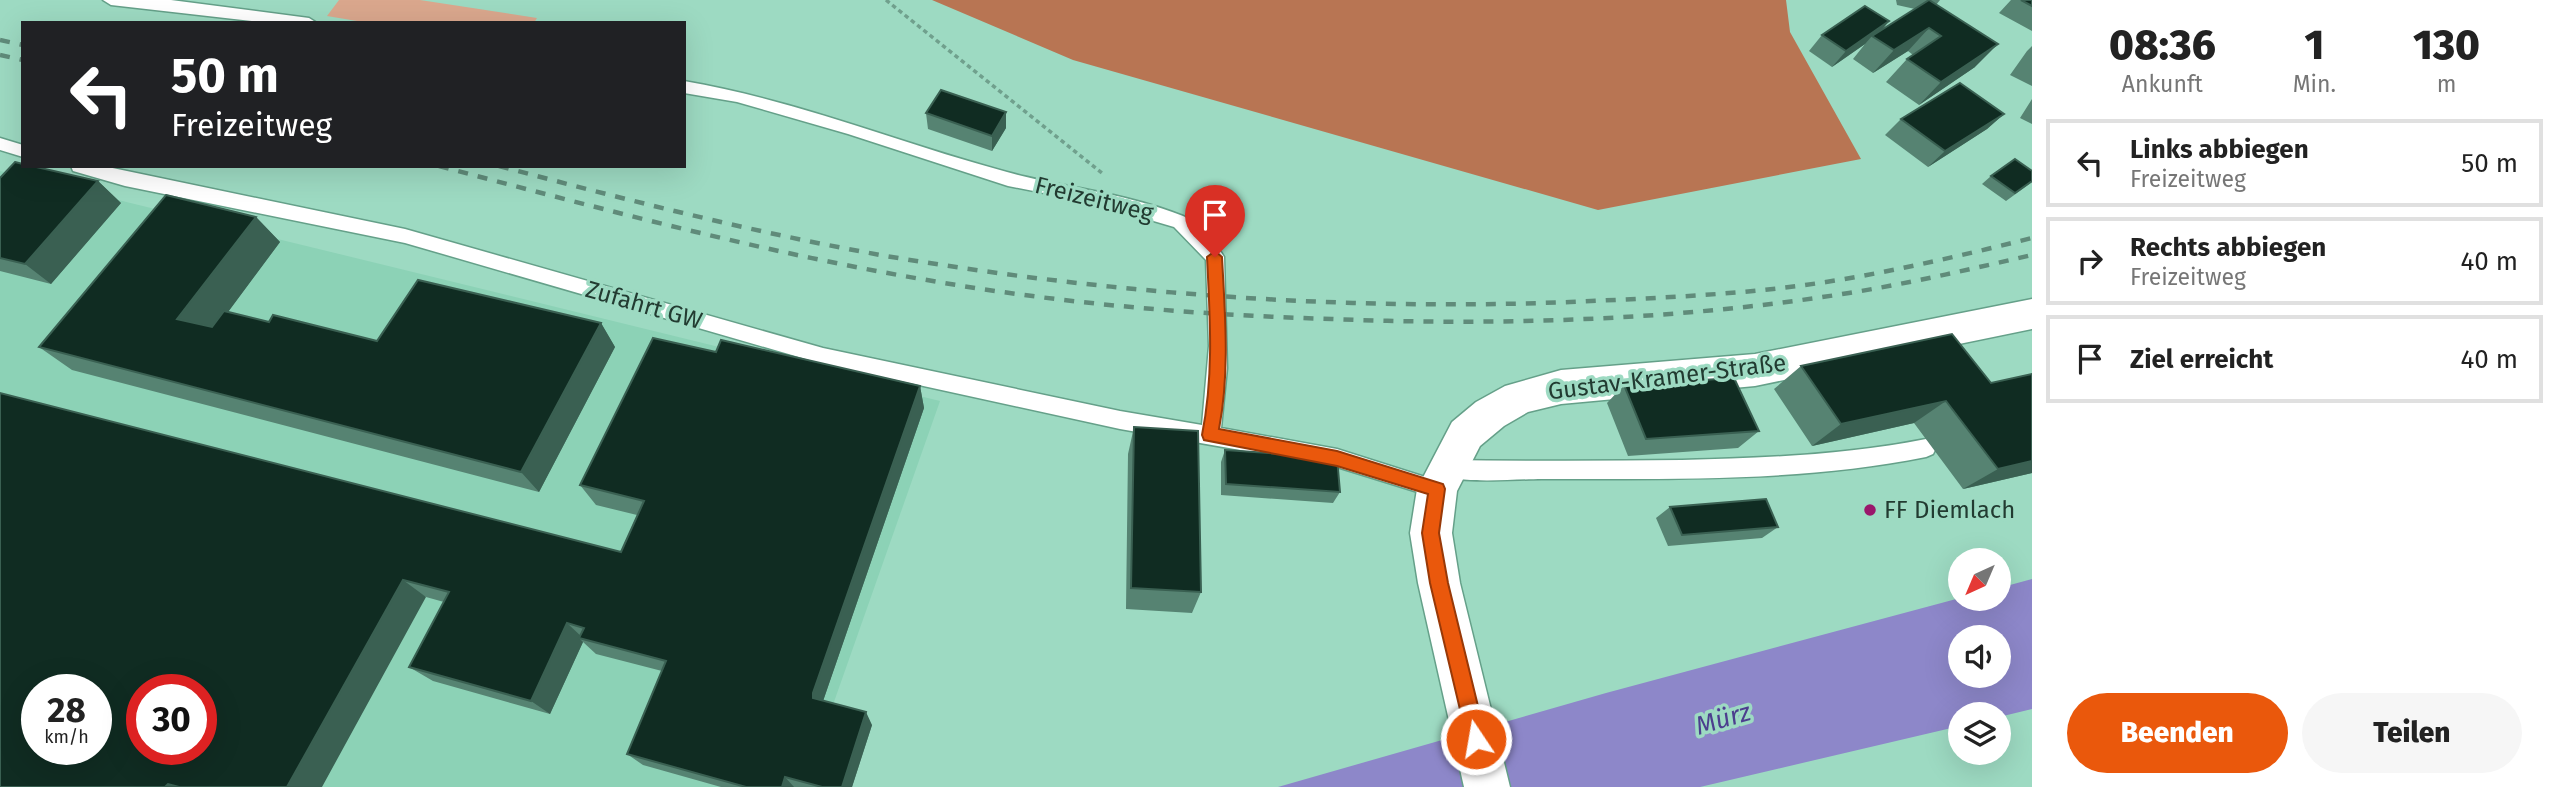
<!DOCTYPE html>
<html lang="de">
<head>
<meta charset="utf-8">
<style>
	:root { --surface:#fff; --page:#f6f6f6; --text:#222; --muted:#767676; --line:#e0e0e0; --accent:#ea580c }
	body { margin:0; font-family:"Fira Sans",sans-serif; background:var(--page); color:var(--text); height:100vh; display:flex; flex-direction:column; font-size:26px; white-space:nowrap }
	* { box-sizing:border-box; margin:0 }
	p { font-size:23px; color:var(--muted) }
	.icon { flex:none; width:38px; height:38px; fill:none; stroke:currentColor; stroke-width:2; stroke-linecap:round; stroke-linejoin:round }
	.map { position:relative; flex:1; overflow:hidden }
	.sheet { display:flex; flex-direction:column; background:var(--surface); width:525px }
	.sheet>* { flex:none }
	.banner { position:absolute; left:21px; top:21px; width:665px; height:147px; border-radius:0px; box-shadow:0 7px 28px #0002; background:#202124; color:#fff; overflow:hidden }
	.needle { width:46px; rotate:224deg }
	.controls { position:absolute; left:1948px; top:548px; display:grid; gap:14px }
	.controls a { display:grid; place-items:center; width:63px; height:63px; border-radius:50%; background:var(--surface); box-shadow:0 7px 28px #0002; font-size:35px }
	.speed { position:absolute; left:21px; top:674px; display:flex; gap:14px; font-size:35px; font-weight:700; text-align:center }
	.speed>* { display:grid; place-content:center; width:91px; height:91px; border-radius:50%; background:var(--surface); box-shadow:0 7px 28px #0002; line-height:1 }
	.speed small { font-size:18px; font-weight:400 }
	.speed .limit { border:10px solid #d22; background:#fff; color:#111 }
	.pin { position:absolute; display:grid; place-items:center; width:60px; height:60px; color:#fff; margin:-72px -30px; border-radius:50% 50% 50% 0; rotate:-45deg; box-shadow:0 0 7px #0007 }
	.pin .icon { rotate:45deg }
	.me { position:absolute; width:77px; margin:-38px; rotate:348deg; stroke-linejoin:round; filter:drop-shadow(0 0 5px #0008) }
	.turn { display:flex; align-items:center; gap:24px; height:147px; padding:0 35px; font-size:32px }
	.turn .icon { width:91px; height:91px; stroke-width:2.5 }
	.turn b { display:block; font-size:49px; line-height:60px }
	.eta { display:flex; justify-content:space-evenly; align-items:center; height:119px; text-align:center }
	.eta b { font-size:42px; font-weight:800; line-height:49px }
	.cta { display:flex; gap:14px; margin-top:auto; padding:14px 35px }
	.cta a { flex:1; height:80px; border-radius:42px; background:var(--accent); color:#fff; font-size:28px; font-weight:800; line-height:80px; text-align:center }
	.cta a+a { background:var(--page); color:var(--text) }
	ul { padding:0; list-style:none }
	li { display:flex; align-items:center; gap:21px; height:88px; margin:0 14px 10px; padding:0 21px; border:4px solid var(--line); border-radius:0px }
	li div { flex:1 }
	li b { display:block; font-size:26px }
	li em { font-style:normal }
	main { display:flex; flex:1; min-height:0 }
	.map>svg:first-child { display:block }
	.built { fill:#8cd2b6; fill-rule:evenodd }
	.green { fill:#daa78d }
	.forest { fill:#b87553 }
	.water { fill:#8d87c9; fill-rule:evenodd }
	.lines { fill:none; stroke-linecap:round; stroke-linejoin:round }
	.lane-casing { stroke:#65a089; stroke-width:3 }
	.street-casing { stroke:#65a089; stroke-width:3 }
	.path { stroke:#70a08d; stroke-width:3.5; stroke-dasharray:4.5 3.5; stroke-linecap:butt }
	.lane { fill:#fff; fill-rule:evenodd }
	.street { fill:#fff; fill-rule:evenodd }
	.rail { stroke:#608b7a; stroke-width:4.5; stroke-dasharray:10 10; stroke-linecap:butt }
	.wall { fill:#568372 }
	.shaded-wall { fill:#3a6052 }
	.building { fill:#102c22; stroke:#3a6052; stroke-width:2; fill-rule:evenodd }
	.route { fill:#ea580c; stroke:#983908; stroke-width:2 }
	.poi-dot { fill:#9a166b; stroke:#9ddac2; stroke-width:2.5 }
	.labels { text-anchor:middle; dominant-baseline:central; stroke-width:7; stroke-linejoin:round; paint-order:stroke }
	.street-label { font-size:24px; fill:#223b31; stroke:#9ddac2 }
	.poi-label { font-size:24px; fill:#223b31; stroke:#9ddac2; text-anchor:start }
	.water-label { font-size:26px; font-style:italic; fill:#4c3e8e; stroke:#9ddac2 }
</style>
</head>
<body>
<main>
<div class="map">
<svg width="2032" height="787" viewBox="0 0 2032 787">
	<rect width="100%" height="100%" fill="#9ddac2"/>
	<path class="built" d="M0,171L940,401L804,787H0ZM37,690H96V749H37ZM142,690H201V749H142Z"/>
	<path class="green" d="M339,0H420L537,18L534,23H369L327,16Z"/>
	<path class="forest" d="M932,0H1786L1790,32L1861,159L1598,210L1073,60Z"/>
	<path class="water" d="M2032,579V709L1999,717L1998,714H1960V726L1700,787H1278L1606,693L1960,598H1998L1999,588ZM1960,637H1998V676H1960Z"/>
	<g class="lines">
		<defs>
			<path id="lane" d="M103,0H171L309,18L317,23H269L111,5Z
				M684,81C796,100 899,143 1007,172C1065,188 1127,193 1183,216C1193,220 1219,247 1224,257L1227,368L1221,428L1337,449L1444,483L1447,489L1444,495L1437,498L1337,467L1120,429L823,364L405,243L125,186L73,171L71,166H103L405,229L823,348L1120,411L1202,425L1209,346L1206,260L1174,227L1089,202L1008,186L848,134L737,102L684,93Z
				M0,138L23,145V157L0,150Z
				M1926,439L1933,442L1936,448L1933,454L1926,457C1801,482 1670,479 1542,479C1516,479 1463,484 1441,475L1438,469L1441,463L1448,460C1526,461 1604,461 1682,460C1764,458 1845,455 1926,439Z"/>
			<path id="street" d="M2032,299V329L1755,386L1561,404L1528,412L1504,426L1480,446L1457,491L1452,533L1460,583L1510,787H1464L1418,583L1410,533L1417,489L1452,422L1476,402L1505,386L1561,370L1755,354Z"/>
		</defs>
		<use href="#lane" class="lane-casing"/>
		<use href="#street" class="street-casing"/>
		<path class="path" d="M886,0L1102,173"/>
		<use href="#lane" class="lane"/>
		<use href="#street" class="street"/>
		<path class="rail" d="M0,40L23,45
			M0,55L23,60
			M439,166C598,208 758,251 921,279C1056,303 1194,315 1332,319C1505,326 1679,320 1849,293C1911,283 1971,269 2032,255
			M499,166C627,200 756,233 886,256C1112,294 1341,311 1570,302C1655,298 1741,295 1826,282C1896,271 1964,255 2032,238"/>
	</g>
	<path class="wall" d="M1896,0H1940L1936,5L1975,67L1919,105L1886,82L1907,59L1913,55L1908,51L1873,73L1853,59L1865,44L1832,67L1809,51L1822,35L1889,21L1882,30L1915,9L1897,5Z
		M2011,0H2032V31L1999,13Z
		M2032,46V86L2010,75L2027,51Z
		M2032,99V124L2020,118Z
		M926,113L1006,128L992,151L928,129Z
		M2004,114L1987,129L1928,167L1885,135L1901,119Z
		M1991,176L2032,182L2006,201L1982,184Z
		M0,178L98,181L121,203L51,284L0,271Z
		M256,217L280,242L228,312L269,322L377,341L601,323L615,347L539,492L72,370L39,347Z
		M716,352L920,386L924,408L823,701L872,725L852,787H721L643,765L627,754L662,671L596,654L583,642L550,714L433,681L409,667L444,602L426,597L0,393L621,552L637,515L596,505L580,485Z
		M1801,366L1991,383L2032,374V473L1963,489L1914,423L1812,446L1774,389Z
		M1624,385L1759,431L1738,448L1628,456L1607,403Z
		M1134,427L1201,592L1192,613L1126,609L1128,454Z
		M1225,450L1340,492L1333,503L1221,495V462Z
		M1670,507L1778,527L1762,538L1668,546L1656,518Z"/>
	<path class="shaded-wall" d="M1889,21L1875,38L1872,36L1865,44L1832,67L1846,51Z
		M1929,28L1908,51L1873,73L1894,50Z
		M1998,44L1975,67L1919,105L1941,82Z
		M1006,112V128L992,151V136Z
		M2004,114L1987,129L1928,167L1945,151Z
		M98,181L121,203L51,284L25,264Z
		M256,217L280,242L205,343L177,319Z
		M601,323L615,347L539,492L521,472Z
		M920,386L924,408L821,707L813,698V693Z
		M1946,401L1914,423L1812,446L1841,424Z
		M2032,461V473L1963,489L1998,469Z
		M403,580L426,597L322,787H287Z
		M567,623L584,639L579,638L583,642L550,714L531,701Z
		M866,712L872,725L852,787H842Z
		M785,777L794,787H782Z
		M168,784L179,787H165Z"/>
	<path class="building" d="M1929,0L1998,44L1941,82L1907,59L1941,36L1929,28L1894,50L1872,36Z
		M2021,0H2032V6Z
		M1865,6L1889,21L1846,51L1822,35Z
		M1960,83L2004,114L1945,151L1901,119Z
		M941,90L1006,112L992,136L926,113Z
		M2015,159L2032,171V181L2015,193L1991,176Z
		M15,162L23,164V166H32L98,181L25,264L0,258V178Z
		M166,195L256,217L177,319L212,327L224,311L269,322L273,315L377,341L418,280L601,323L521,472L39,347Z
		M1952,334L1991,383L2032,374V461L1998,469L1946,401L1841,424L1801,366Z
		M653,338L716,352L721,340L920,386L813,693V698L866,712L842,787H822L785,777L782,787H746L627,754L666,661L579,638L584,628L567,623L531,701L409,667L449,592L403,580L287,787H179L168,784L165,787H0V393L621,552L644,501L580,485ZM37,690H96V749H37ZM142,690H201V749H142Z
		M1734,378L1759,431L1646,439L1624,385Z
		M1134,427L1198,431L1201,592L1131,588Z
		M1225,450L1337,458L1340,492L1226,484Z
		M1766,499L1778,527L1682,535L1670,507Z"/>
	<path class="route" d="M1215,251L1222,257C1225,315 1230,371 1219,429L1337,451L1443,484L1445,489L1439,533L1448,583L1486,739L1483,746L1476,748L1469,746L1467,739L1430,583L1422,533L1428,494L1337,466L1204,440L1202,435C1214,375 1210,317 1207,257Z"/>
	<circle class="poi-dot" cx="1870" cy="510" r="7"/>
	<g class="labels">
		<g class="street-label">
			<text transform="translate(1094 199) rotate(14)">Freizeitweg</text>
			<text transform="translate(644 305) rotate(16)">Zufahrt GW</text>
			<text transform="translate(1667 377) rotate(-7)">Gustav-Kramer-Straße</text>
		</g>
		<g class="poi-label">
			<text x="1884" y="510">FF Diemlach</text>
		</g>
		<g class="water-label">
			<text transform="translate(1723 719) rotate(-16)">Mürz</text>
		</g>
	</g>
</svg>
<div class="controls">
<a><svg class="needle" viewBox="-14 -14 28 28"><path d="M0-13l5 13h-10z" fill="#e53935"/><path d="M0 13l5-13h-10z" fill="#767676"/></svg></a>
<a><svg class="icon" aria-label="sound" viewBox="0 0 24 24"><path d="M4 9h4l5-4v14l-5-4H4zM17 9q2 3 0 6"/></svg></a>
<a><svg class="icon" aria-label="layers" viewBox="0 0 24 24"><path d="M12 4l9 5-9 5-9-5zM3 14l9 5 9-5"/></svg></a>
</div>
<div class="speed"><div>28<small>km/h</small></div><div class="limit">30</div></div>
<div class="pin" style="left:1215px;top:257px;background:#d93025"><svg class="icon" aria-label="arrive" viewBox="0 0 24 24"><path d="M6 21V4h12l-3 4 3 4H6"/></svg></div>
<svg class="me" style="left:1476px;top:739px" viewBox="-20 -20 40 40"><circle r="17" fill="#ea580c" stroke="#fff" stroke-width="3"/><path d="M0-11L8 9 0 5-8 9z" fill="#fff"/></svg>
<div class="banner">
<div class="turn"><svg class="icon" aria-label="left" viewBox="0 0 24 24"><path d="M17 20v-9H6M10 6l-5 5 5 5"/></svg><div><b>50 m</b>Freizeitweg</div></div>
</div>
</div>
<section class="sheet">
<div class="eta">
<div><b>08:36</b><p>Ankunft</p></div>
<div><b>1</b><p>Min.</p></div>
<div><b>130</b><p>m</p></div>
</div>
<ul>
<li><svg class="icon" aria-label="left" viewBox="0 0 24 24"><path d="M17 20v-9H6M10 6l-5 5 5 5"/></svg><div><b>Links abbiegen</b><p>Freizeitweg</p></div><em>50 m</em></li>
<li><svg class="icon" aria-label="right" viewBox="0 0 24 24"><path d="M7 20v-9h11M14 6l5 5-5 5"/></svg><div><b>Rechts abbiegen</b><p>Freizeitweg</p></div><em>40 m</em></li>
<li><svg class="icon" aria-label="arrive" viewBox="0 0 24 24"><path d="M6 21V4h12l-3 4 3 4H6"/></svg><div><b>Ziel erreicht</b></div><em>40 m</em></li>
</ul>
<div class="cta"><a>Beenden</a><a>Teilen</a></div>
</section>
</main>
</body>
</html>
